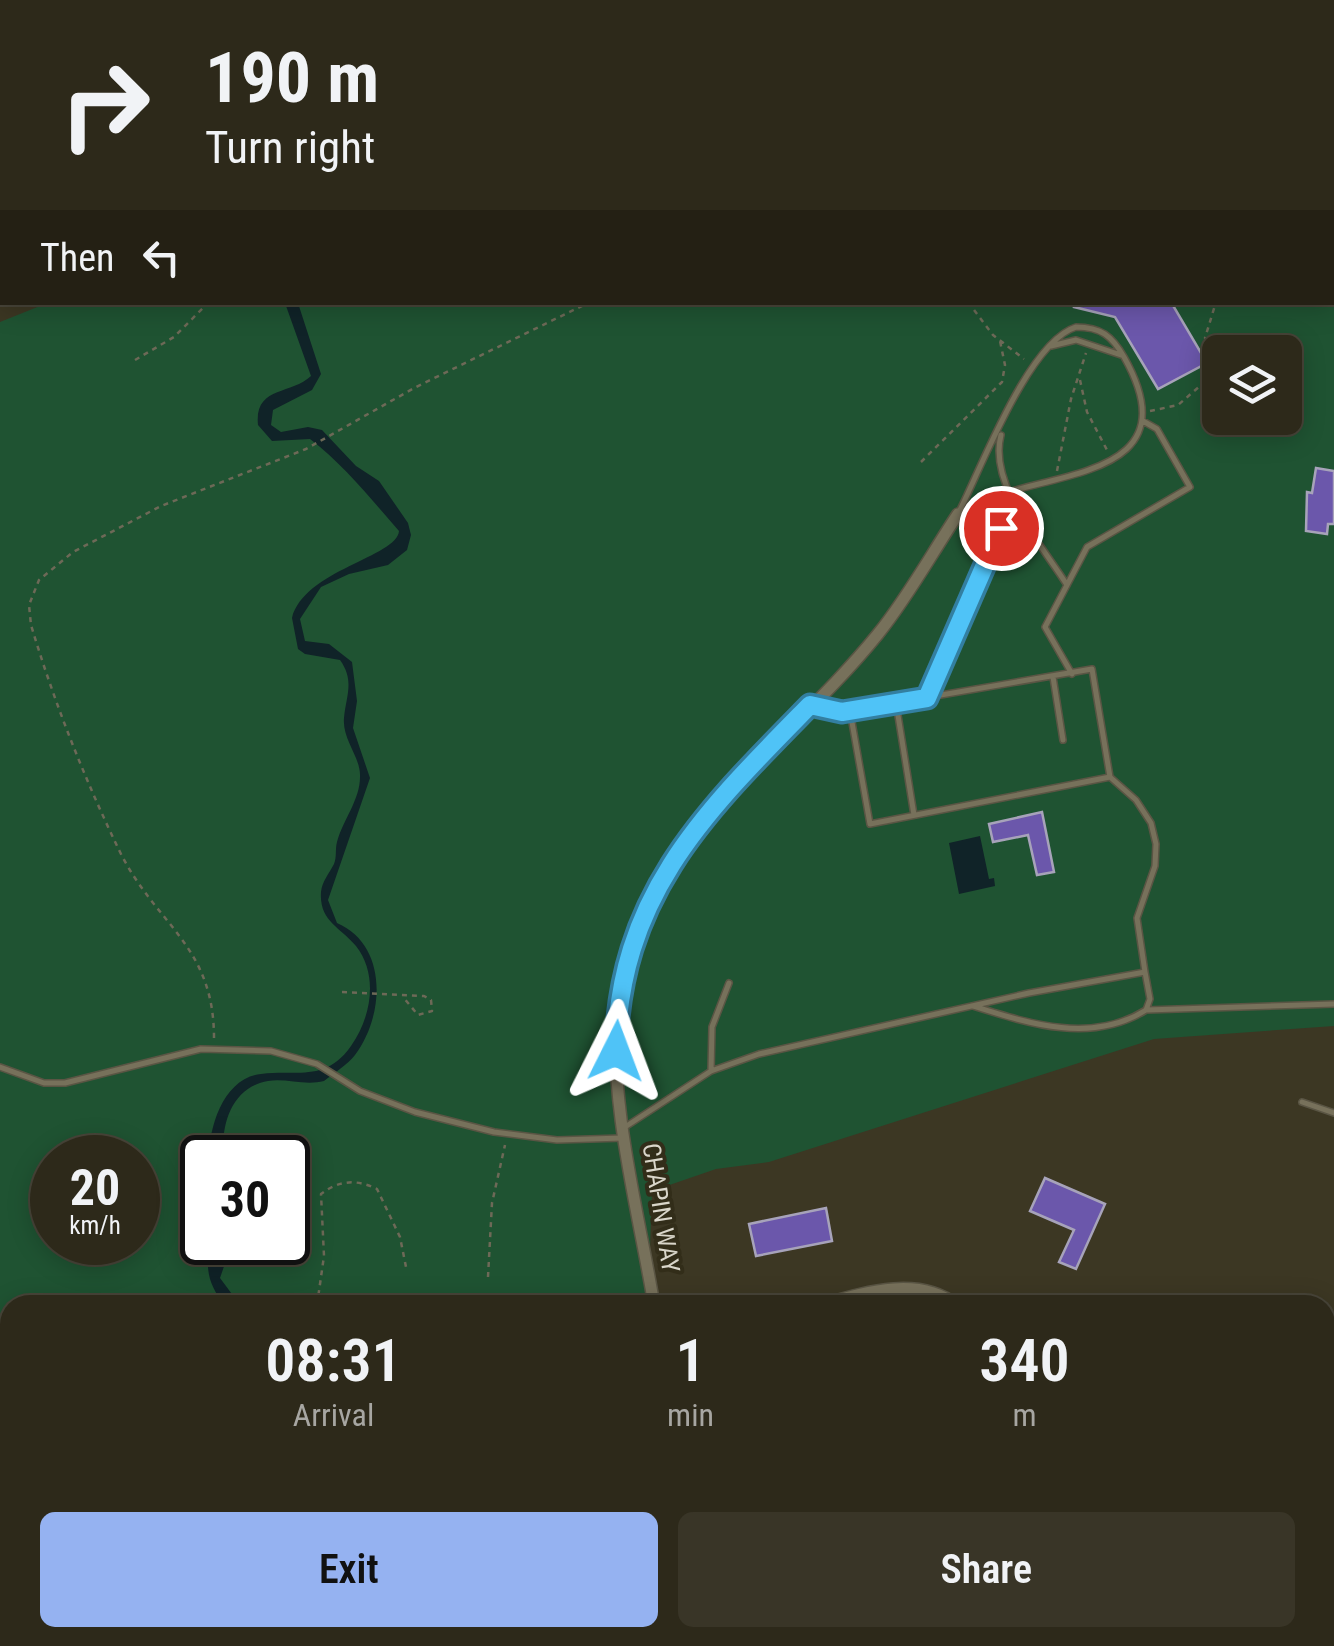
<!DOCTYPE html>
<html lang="en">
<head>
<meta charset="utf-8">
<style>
	:root { --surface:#2d291a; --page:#393527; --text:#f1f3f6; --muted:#a7a6a2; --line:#484539; --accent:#95b2f1 }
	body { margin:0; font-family:"Roboto Condensed",sans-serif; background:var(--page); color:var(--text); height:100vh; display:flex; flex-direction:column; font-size:38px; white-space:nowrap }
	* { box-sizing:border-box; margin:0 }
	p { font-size:32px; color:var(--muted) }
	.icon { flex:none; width:55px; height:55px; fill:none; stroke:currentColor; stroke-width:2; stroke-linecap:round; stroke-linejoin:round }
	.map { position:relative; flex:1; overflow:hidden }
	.sheet { position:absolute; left:0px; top:1295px; width:1335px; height:352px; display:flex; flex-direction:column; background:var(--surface); border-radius:30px 30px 0 0; box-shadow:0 5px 25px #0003,0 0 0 2px var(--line) }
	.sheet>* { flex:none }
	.hud { position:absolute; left:0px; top:0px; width:1335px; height:305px; box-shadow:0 5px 25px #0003,0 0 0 2px var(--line); background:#2d291a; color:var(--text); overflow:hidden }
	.tools { position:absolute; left:1202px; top:335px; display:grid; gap:20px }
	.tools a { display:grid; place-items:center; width:100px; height:100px; border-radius:15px; background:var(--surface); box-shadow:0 5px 25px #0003,0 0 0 2px var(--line); font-size:50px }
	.speed { position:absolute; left:30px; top:1135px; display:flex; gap:20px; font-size:50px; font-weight:700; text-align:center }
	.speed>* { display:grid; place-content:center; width:130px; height:130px; border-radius:50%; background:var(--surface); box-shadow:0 5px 25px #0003,0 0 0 2px var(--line); line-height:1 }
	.speed small { font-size:25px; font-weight:400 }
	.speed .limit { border:5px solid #111; border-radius:15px; background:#fff; color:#111 }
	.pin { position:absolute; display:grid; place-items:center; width:85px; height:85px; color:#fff; margin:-42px; border:5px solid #fff; border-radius:50%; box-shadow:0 2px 10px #0007 }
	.me { position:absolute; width:110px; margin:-55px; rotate:3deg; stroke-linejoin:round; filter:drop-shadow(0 0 8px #0008) }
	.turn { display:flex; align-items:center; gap:35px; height:210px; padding:0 40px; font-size:45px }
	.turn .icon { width:130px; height:130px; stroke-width:2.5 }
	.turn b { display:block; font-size:70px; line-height:85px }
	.then { display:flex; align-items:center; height:95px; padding:0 40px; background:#0003; gap:20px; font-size:38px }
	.eta { display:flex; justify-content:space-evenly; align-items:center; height:170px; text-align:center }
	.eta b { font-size:60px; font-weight:600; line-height:70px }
	.button { display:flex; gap:20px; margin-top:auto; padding:20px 40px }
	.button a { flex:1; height:115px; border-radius:15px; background:var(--accent); color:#111; font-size:40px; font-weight:600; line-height:115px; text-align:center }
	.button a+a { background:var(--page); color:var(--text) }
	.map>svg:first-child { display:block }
	.green { fill:#1f5332; fill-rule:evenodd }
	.water { fill:#102328 }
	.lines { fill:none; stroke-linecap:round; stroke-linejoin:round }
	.stream { stroke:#102328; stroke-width:4 }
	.building { fill:#6b57ab; stroke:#a7a3ba; stroke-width:2.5 }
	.service-casing { stroke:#5a5544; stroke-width:8 }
	.minor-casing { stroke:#5a5544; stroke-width:14 }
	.path { stroke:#6d6957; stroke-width:2.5; stroke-dasharray:5 5; stroke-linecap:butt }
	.service { stroke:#77715b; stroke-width:5 }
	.minor { stroke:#77715b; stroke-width:11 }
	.route-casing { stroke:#337fa1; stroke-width:25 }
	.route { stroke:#4fc3f7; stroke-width:18 }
	.labels { text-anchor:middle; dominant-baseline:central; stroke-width:8; stroke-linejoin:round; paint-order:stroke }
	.street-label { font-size:25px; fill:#d9d6ca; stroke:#322d19 }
</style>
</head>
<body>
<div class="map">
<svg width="1334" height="1646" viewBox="0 0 1334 1646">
	<rect width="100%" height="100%" fill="#3c3723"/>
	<path class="green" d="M624,0H1334V1026L1154,1039L769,1162L716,1169L652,1191L648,1305H10V1638H671V1646H0V322L50,302H1332V2H620ZM1220,352H1285V418H1220ZM52,1158H138V1242H52ZM202,1158H288V1242H202Z"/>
	<path class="water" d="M285,303H298L321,374L312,390L273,410L271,425L281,432L308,427L322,430L356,466L379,481L408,523L411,535L407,550L388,565L349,574L321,587L300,619L305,641L329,644L352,662L357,701L353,728L370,778L328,900L337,923C388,945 385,1015 355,1055C347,1065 334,1073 324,1081C305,1086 286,1078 268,1081C231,1087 220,1127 224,1157L209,1158C209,1126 224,1078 261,1074C297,1069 325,1083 351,1046C371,1018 379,975 356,946C340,927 319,921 321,892C322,881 329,874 334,864C337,857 335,849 337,842C343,820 360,800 360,777C361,757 342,740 344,718C346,696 355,681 340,660L305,654L298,649L292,618C304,570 397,557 399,531C371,499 344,465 310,439L272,441L258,425C254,386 291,395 311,376Z
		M980,836L989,879L994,878L995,886L959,894L949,843Z
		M210,1243H232L220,1278L240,1305H225C208,1285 205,1268 210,1243Z"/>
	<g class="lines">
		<path class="stream" d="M631,2L635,0"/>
	</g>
	<path class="building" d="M1075,302H1171L1207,363L1158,389L1115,317L1074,307Z
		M1316,468L1334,471V524H1328L1327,534L1306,531L1307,492L1312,493Z
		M1042,812L1054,872L1037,875L1028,835L993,842L989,824Z
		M1045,1178L1105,1204L1076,1269L1059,1262L1074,1230L1030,1211Z
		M826,1208L832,1241L756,1256L749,1224Z"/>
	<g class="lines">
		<defs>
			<path id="service" d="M1076,327C1101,327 1112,336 1124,357C1189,472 1067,471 992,497C981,501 969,508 958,514C981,469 1028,342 1076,327Z
				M1051,346L1076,340L1121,355
				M1001,435C988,485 1042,545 1067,585
				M1072,674L1045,627L1087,547L1190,487L1157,429L1143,421
				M1053,677L1063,740
				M927,698L995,542L1010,492
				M896,703L914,815
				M812,706L842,712L1092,669L1110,777L1136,800L1151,823L1156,844L1155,866L1137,918L1145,972
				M850,711L870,824L1110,777
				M1146,1010L1334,1004
				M0,1067L44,1083H65L201,1049L271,1051L317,1064L360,1091L415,1112L494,1132L557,1140L623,1138
				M711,1071L712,1027L729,983
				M1302,1102L1334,1113
				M625,1127L711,1071L759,1054L1029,993L1145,972L1150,999L1146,1010C1092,1044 1030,1024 973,1006"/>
			<path id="minor" d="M386,2L389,0
				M0,174L2,173
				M654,1305C639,1214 609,1104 617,1012C631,845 782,753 878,634C908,597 932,553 958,514
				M821,1305C863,1293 918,1275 956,1305
				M679,1638V1646
				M805,1638L806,1646
				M1101,1638L1102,1646"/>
		</defs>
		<use href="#service" class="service-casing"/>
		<use href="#minor" class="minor-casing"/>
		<path class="path" d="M1064,0V2
			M980,2L985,0
			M1288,2L1290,0
			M1332,182L1334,181
			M968,302L993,335L1024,359
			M135,360L174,337L209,302
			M1080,380L1087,412L1107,450
			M1150,411L1178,405L1214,374L1213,356L1205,338L1216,302
			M921,462L1002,382L1005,365L1000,341
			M1057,471L1071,399L1086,353
			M342,992L424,996L431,1000L432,1011L418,1015L403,997
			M214,1038C214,945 156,925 120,852C85,780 54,702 31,625L29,605L39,580L73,552L161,506L306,449L416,387L590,302
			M488,1277L492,1203L505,1145
			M317,1305L324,1256L321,1194C339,1180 357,1179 377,1189L400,1237L406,1267"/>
		<use href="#service" class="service"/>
		<use href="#minor" class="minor"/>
	</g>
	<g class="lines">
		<defs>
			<path id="route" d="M616,1051C619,894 706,811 810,705L842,712L927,698L1001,528"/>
		</defs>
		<use href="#route" class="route-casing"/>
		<use href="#route" class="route"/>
	</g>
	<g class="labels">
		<g class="street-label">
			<text transform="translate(661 1208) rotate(81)">CHAPIN WAY</text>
		</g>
	</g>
</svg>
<div class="tools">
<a><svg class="icon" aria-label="layers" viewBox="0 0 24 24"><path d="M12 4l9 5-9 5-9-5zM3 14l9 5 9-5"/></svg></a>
</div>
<div class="speed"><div>20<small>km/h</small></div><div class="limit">30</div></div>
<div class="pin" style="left:1001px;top:528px;background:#d93025"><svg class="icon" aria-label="arrive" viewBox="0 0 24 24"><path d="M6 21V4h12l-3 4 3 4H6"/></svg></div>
<svg class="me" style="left:616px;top:1051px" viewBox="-20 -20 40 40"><path d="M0-17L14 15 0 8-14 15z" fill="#4fc3f7" stroke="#fff" stroke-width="4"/></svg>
<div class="hud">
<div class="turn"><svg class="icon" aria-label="right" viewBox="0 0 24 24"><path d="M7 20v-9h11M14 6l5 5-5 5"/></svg><div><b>190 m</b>Turn right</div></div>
<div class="then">Then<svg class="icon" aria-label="left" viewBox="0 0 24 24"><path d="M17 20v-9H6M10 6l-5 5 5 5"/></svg></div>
</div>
<section class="sheet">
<div class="eta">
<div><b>08:31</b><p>Arrival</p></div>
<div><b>1</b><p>min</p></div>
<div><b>340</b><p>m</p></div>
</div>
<div class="button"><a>Exit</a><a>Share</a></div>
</section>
</div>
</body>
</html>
